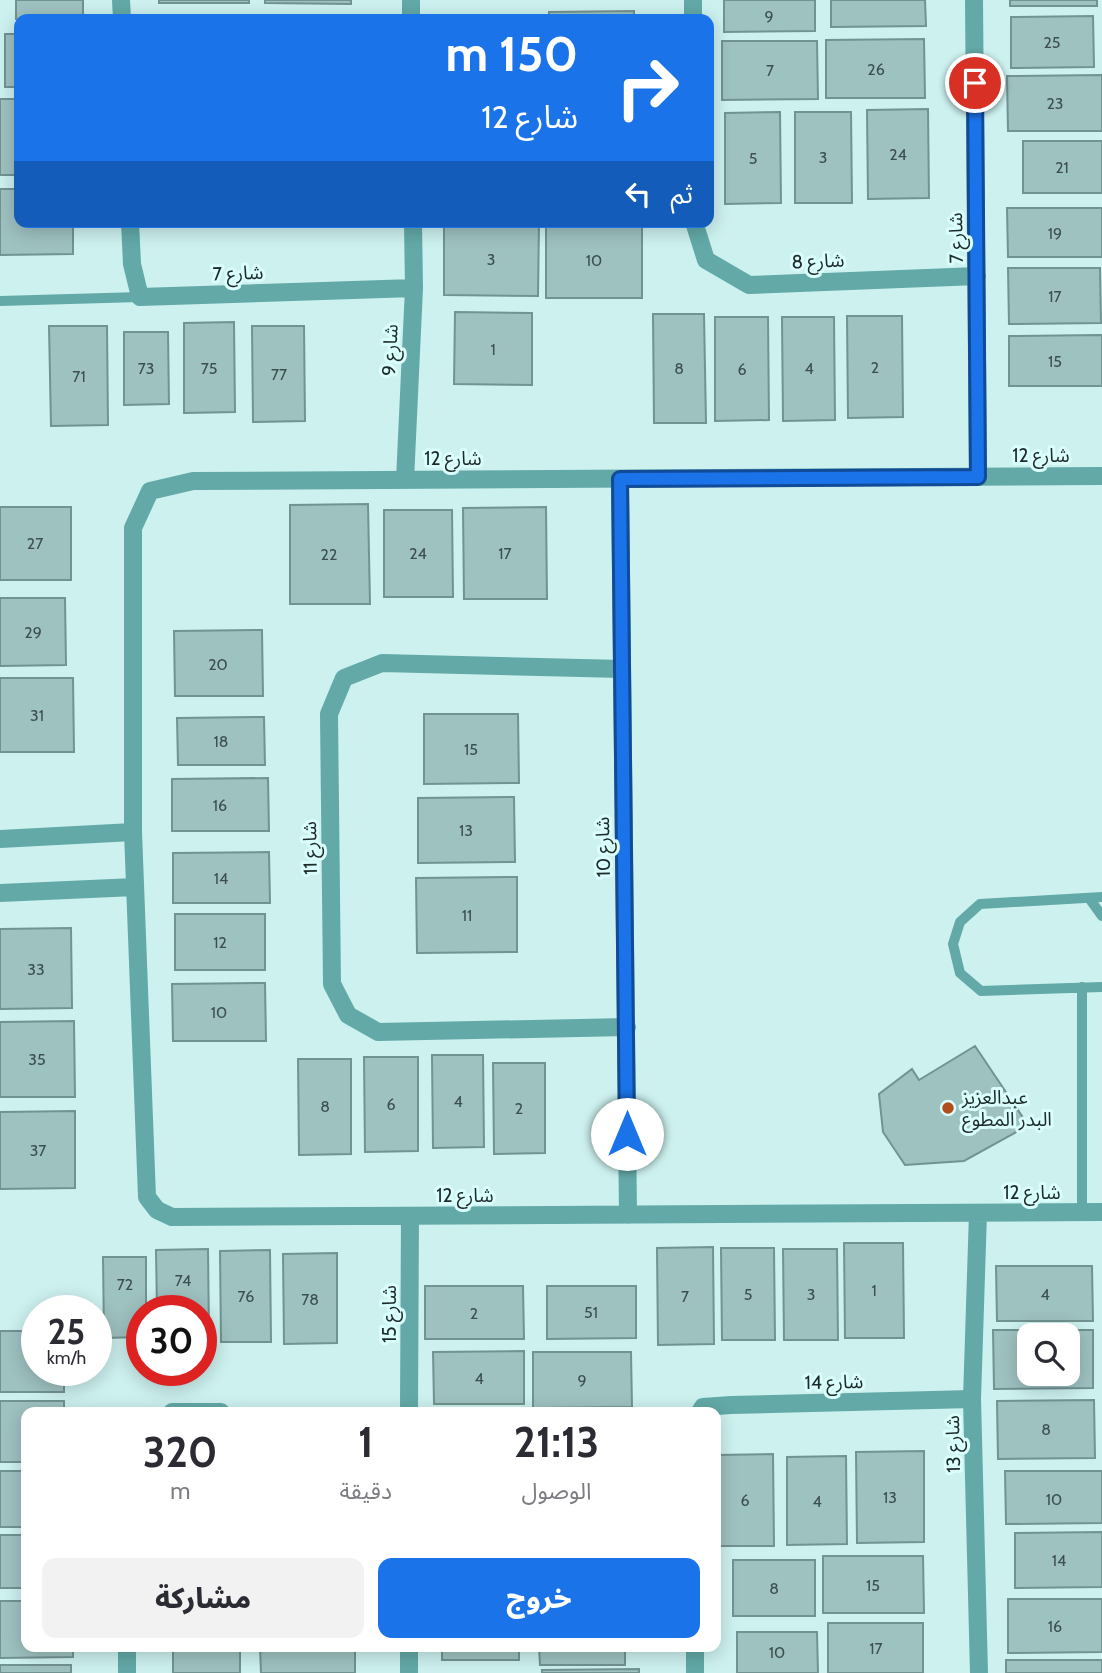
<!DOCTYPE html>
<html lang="ar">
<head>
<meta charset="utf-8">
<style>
	:root { --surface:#fff; --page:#f2f2f3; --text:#2b2b33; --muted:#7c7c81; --accent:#1a73e8 }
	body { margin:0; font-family:Cabin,"Noto Sans Arabic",sans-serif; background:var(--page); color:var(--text); direction:rtl; height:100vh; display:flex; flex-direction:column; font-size:26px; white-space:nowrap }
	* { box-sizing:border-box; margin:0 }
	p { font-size:23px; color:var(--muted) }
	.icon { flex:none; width:38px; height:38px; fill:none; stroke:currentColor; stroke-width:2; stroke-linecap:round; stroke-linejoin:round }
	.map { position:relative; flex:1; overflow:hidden; direction:ltr }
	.side { position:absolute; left:21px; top:1407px; width:700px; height:245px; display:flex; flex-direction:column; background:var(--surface); border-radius:14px; box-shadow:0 4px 18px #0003; direction:rtl }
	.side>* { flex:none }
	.guide { position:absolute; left:14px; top:14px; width:700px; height:214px; border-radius:14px; box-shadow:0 4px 18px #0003; direction:rtl; background:#1a73e8; color:#fff; overflow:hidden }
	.buttons { position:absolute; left:1017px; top:1323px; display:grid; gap:14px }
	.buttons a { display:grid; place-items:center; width:63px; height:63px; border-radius:14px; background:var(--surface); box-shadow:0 4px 18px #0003; font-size:35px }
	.speed { position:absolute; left:21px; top:1295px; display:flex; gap:14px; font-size:35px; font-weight:700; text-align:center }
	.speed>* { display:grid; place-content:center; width:91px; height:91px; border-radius:50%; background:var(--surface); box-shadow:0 4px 18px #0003; line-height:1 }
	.speed small { font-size:18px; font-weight:400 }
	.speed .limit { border:10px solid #d22; background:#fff; color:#111 }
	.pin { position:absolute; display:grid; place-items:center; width:60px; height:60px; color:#fff; margin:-30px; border:4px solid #fff; border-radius:50%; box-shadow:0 2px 7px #0007 }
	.me { position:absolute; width:77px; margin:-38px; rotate:0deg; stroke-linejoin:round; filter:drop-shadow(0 0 5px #0008) }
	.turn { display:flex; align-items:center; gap:24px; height:147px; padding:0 21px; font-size:32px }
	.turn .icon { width:91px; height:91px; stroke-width:2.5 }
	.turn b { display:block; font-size:49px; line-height:60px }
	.then { display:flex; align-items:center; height:66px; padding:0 21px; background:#0003; gap:14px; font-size:26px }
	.eta { display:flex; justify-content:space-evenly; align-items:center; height:119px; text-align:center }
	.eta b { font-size:42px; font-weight:800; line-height:49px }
	.button { display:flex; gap:14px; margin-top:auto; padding:14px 21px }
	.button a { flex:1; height:80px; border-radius:14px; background:var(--accent); color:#fff; font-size:28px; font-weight:800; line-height:80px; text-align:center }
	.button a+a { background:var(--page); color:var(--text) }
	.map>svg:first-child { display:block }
	.building { fill:#9ec2c0; stroke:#719391; stroke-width:2; fill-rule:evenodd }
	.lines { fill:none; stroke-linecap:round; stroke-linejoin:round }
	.service { stroke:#62a9a7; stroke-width:10 }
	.minor { stroke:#62a9a7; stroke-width:18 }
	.route-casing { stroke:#114b97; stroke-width:18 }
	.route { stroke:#1a73e8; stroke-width:12 }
	.poi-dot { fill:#b24d1d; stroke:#d9fefc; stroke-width:2.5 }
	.labels { text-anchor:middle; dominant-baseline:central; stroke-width:6; stroke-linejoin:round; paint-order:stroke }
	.number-label { font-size:16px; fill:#3c5050 }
	.street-label { font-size:19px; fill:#1c2a2a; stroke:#d9fefc }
	.poi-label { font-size:19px; fill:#1c2a2a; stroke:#d9fefc; text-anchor:start }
</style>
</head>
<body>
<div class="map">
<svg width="1102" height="1673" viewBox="0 0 1102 1673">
	<rect width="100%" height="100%" fill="#ccf1ef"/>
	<path class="building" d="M16,0H83V19H16Z
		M159,0H249V3H159Z
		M265,0H351V4L265,3Z
		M724,0H815V31L724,32Z
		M831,0H925L926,26L831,27Z
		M1010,0H1097V6H1010Z
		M634,11V19H549V12Z
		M245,15V19H156V16Z
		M1093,16L1094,67L1011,68V17Z
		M265,17L345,18V19H265Z
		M5,34H19V87H5Z
		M924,39L925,98H826V40Z
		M722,41H817L818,99L722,100Z
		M1102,75V131H1008L1007,76Z
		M0,99H19V175H0Z
		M928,109L929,198L868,199L867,110Z
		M780,112L781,203L725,204V113Z
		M795,112H851L852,203H795Z
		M1023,141H1102V193H1023Z
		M0,189H19V222H73V254L0,255Z
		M1007,208H1102V257H1008Z
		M444,222H539L538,296L444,295Z
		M546,222H642V298H546Z
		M1008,268H1100L1101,323L1009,324Z
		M455,312L532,313V385L454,384Z
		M653,314H704L706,423H654Z
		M847,316H902L903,417L848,418Z
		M715,317H768L769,420L715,421Z
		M782,317H834L835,420L783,421Z
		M234,322L235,412L184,413V323Z
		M49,326H107L108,425L51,426Z
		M252,326H304L305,421L253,422Z
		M124,332H168L169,404L124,405Z
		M1102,335V386H1009V336Z
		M368,504L370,604H290V505Z
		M0,507H71V580H0Z
		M546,507L547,599H464L463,508Z
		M384,510H452L453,597H384Z
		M0,598H65L66,665L0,666Z
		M262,630L263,696H175L174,631Z
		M0,678H73L74,752H0Z
		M424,714H518L519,783L424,784Z
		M264,717L265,765H178L177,718Z
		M268,778L269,831H172V779Z
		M514,797L515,862L418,863V798Z
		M269,852L270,903H173V853Z
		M517,877V952L417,953L416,878Z
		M175,914H265V970H175Z
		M71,928L72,1008L0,1009V929Z
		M265,983L266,1041H173L172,984Z
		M74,1021L75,1097H0V1022Z
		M975,1046L1026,1122L1022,1129L964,1161L905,1165L883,1132L879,1094L912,1069L919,1080Z
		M432,1055H483L484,1147L433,1148Z
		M364,1057H418V1151L365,1152Z
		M298,1059H351V1154L299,1155Z
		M493,1063H545V1153L494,1154Z
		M75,1111V1188L0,1189V1112Z
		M844,1243H903L904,1338H845Z
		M713,1247L714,1344L658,1345L657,1248Z
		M721,1248H774L775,1340H722Z
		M208,1249L209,1336H201V1311H157L156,1250Z
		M783,1249H837L838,1340H784Z
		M270,1250L271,1342H221L220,1251Z
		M337,1253V1343L284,1344L283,1254Z
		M103,1257H146V1311H142V1337L104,1338Z
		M996,1266H1092L1093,1321H997Z
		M425,1286H523L524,1339H425Z
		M547,1286H636V1338L547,1339Z
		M993,1330H1093V1388L994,1389ZM1029,1335H1068V1374H1029Z
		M0,1331H37V1370H64V1392H0Z
		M524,1351V1404H434L433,1352Z
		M533,1352H631L632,1407L533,1408Z
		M1094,1400L1095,1458L998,1459L997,1401Z
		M0,1401H64V1412H26V1462H0Z
		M924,1451V1542L857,1543L856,1452Z
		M773,1454L774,1546H716V1455Z
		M846,1456L847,1544L787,1545V1457Z
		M0,1471H26V1527H0Z
		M1005,1471H1102V1523L1006,1524Z
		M1102,1532V1587L1015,1588V1533Z
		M0,1535H26V1588H0Z
		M823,1556H923L924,1613H823Z
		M733,1560H815V1616H733Z
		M1008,1599H1102V1652L1008,1653Z
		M0,1601H26V1647H73V1657L0,1658Z
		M828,1623H923V1673H828Z
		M737,1632H817L818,1673H737Z
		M173,1647H240V1673H173Z
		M260,1647H355V1673H261Z
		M442,1647H519V1660H442Z
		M539,1647H625V1665H540Z
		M1006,1660H1102V1673H1006Z
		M0,1665H71V1673H0Z
		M639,1669V1673H542V1670Z"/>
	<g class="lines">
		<path class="service" d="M0,301L140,297
			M1102,897L980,904L960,922L953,944L960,973L981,991L1102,987
			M1089,898L1102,916
			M1082,987V1212"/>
		<path class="minor" d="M121,0L122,19
			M411,0V19
			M974,0L978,477
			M693,19V0
			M130,222L132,264L140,297L414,288
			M694,222L706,260L749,285L977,276
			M1102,476L193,481L150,491L133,528V832L147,1197L157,1210L172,1217L1102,1212
			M620,479L628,1215
			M405,480L414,288L413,222
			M622,669L382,663L344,678L329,714L332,984L348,1015L378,1032L627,1027
			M0,839L133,832
			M0,893L135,887
			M978,1213L972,1399L979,1673
			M172,1412H221
			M409,1412L410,1216
			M700,1412L703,1407L731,1405L972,1399
			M695,1647V1673
			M127,1673V1647
			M409,1673V1647"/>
	</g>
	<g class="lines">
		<defs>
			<path id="route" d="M627,1134L620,479L978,477L975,83"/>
		</defs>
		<use href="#route" class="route-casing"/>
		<use href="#route" class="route"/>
	</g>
	<circle class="poi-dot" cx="948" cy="1108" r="7"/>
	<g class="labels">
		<g class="number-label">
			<text x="769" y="16">9</text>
			<text x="1052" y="42">25</text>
			<text x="876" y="69">26</text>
			<text x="770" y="70">7</text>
			<text x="1055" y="103">23</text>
			<text x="898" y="154">24</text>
			<text x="823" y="157">3</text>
			<text x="753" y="158">5</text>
			<text x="1062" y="167">21</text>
			<text x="1055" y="233">19</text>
			<text x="491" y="259">3</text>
			<text x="594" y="260">10</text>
			<text x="1055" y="296">17</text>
			<text x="493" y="349">1</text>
			<text x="1055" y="361">15</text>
			<text x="875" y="367">2</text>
			<text x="146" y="368">73</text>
			<text x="209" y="368">75</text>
			<text x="679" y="368">8</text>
			<text x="809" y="368">4</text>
			<text x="742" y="369">6</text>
			<text x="279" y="374">77</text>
			<text x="79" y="376">71</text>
			<text x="35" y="543">27</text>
			<text x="418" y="553">24</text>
			<text x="505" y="553">17</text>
			<text x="329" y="554">22</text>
			<text x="33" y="632">29</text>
			<text x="218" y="664">20</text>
			<text x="37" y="715">31</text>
			<text x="221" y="741">18</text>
			<text x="471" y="749">15</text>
			<text x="220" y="805">16</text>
			<text x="466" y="830">13</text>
			<text x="221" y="878">14</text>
			<text x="467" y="915">11</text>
			<text x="220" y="942">12</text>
			<text x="36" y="969">33</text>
			<text x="219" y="1012">10</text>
			<text x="37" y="1059">35</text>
			<text x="458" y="1101">4</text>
			<text x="391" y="1104">6</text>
			<text x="325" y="1106">8</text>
			<text x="519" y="1108">2</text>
			<text x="38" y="1150">37</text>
			<text x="183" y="1280">74</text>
			<text x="125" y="1284">72</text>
			<text x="874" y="1290">1</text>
			<text x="748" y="1294">5</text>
			<text x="811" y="1294">3</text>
			<text x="1045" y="1294">4</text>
			<text x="246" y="1296">76</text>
			<text x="685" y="1296">7</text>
			<text x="310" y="1299">78</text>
			<text x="591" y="1312">51</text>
			<text x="474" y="1313">2</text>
			<text x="479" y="1378">4</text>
			<text x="582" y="1380">9</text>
			<text x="1046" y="1429">8</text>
			<text x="890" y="1497">13</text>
			<text x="1054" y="1499">10</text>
			<text x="745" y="1500">6</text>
			<text x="817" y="1501">4</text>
			<text x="1059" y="1560">14</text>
			<text x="873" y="1585">15</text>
			<text x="774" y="1588">8</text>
			<text x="1055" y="1626">16</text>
			<text x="876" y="1648">17</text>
			<text x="777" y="1652">10</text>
		</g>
		<g class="street-label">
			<text transform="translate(956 238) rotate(-91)">شارع 7</text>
			<text transform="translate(818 261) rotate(-2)">شارع 8</text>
			<text transform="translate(238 273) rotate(-2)">شارع 7</text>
			<text transform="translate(390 350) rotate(-87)">شارع 9</text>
			<text x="1041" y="455">شارع 12</text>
			<text x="453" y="458">شارع 12</text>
			<text transform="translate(603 847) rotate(-91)">شارع 10</text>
			<text transform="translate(310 848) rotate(-91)">شارع 11</text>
			<text x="1032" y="1192">شارع 12</text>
			<text x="465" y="1195">شارع 12</text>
			<text transform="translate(389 1314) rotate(-90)">شارع 15</text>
			<text transform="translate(834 1382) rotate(-1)">شارع 14</text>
			<text transform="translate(953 1444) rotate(-91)">شارع 13</text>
		</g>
		<g class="poi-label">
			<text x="962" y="1097">عبدالعزيز<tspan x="962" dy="22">البدر المطوع</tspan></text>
		</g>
	</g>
</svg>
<div class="buttons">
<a><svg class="icon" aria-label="search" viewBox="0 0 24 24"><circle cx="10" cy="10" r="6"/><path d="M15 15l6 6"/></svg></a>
</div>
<div class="speed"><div>25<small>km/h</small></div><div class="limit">30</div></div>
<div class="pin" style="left:975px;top:83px;background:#d93025"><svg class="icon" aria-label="arrive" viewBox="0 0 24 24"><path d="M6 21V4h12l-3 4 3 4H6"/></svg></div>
<svg class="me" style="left:627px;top:1134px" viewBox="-20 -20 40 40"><circle r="19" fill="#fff"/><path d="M0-13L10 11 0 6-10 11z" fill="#1a73e8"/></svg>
<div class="guide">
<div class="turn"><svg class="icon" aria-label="right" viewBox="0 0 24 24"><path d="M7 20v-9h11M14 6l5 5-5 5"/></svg><div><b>150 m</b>شارع 12</div></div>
<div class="then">ثم<svg class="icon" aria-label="left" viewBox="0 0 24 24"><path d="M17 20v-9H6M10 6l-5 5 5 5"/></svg></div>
</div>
<section class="side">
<div class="eta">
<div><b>21:13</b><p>الوصول</p></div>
<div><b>1</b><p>دقيقة</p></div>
<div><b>320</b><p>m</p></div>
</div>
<div class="button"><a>خروج</a><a>مشاركة</a></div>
</section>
</div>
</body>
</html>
